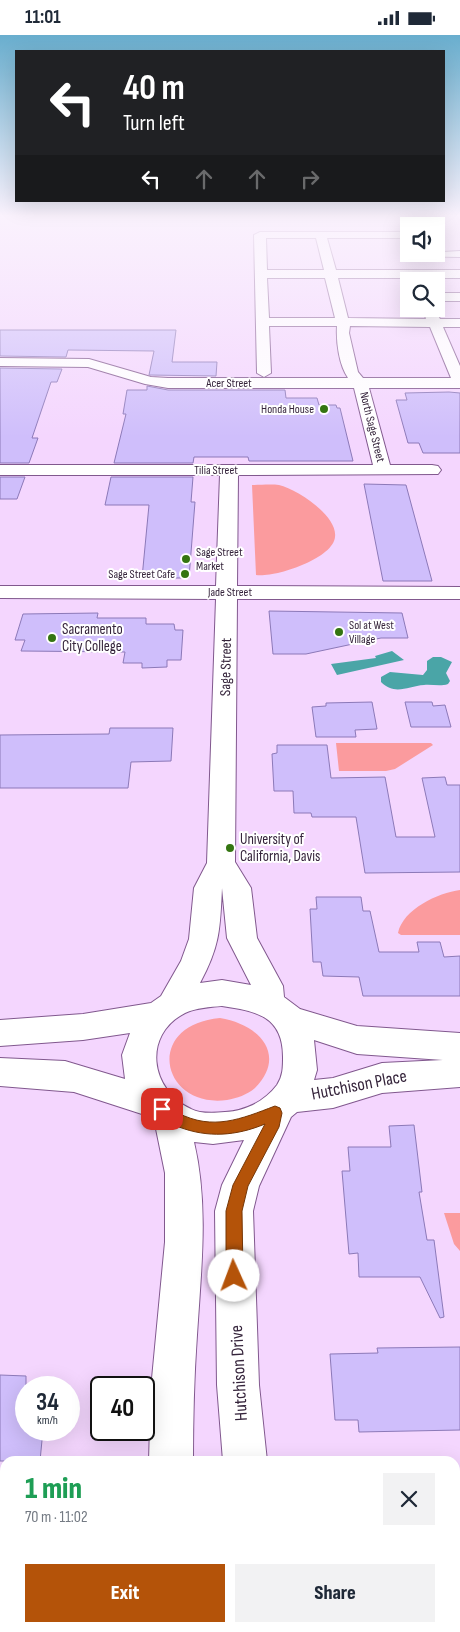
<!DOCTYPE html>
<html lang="en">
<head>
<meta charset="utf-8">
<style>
	:root { --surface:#fff; --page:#f2f2f3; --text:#1f2937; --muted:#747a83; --accent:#b45309 }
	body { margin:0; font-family:"Sofia Sans Condensed",sans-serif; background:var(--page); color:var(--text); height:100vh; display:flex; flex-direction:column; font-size:19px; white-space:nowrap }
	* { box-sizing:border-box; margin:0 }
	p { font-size:16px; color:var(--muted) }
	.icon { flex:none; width:28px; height:28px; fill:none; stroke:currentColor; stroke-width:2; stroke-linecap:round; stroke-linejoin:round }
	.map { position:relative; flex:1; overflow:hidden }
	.sheet { position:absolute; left:0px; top:1421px; width:460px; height:176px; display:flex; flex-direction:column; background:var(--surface); border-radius:15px 15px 0 0; box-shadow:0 5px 20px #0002 }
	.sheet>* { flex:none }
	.hud { position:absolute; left:15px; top:15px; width:430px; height:152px; border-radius:0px; box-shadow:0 5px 20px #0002; background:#202124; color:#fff; overflow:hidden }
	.fabs { position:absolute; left:400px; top:182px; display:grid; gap:10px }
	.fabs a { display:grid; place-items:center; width:45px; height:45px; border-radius:0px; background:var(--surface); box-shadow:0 5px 20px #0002; font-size:25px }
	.speed { position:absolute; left:15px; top:1341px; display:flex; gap:10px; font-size:25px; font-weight:700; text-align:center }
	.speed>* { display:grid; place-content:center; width:65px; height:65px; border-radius:50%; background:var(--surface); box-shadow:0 5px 20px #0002; line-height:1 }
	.speed small { font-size:12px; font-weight:400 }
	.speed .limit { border:2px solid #111; border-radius:8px; background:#fff; color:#111 }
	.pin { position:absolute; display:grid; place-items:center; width:42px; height:42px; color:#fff; margin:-21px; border-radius:10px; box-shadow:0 2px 8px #0006 }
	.me { position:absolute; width:55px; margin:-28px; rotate:358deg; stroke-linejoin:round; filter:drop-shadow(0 0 4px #0008) }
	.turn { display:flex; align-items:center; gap:18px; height:105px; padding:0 25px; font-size:22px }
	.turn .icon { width:65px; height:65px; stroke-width:2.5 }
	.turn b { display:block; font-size:35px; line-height:42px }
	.lanes { display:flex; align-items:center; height:48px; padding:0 25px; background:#0003; justify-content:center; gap:25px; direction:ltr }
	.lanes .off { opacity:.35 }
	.round { display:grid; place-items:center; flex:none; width:52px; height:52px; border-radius:0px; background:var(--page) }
	.overview { display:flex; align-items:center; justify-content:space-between; height:85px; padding:0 25px }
	h1 { font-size:30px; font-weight:800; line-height:38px; color:#1e9e55 }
	.action { display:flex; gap:10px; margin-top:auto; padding:10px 25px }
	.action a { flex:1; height:58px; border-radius:0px; background:var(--accent); color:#fff; font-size:20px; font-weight:800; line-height:58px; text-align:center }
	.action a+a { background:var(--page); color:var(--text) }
	.status { display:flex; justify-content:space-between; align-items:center; height:35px; padding:0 25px; background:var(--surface); direction:ltr }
	.status svg { height:14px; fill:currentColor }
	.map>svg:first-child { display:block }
	.built { fill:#f4d6fe; fill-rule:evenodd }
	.green { fill:#fb9b9e }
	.water { fill:#4aa5a7 }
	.building { fill:#cfbefb; stroke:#8c79b8 }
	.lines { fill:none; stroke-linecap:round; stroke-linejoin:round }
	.minor-casing { stroke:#81588e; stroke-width:2 }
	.minor { fill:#fff; fill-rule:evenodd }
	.route { fill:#b45309; stroke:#753606 }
	.poi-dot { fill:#347511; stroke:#fff; stroke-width:2 }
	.labels { text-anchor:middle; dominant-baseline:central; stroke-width:4; stroke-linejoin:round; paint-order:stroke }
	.far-street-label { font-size:12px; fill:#35243b; stroke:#fff }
	.far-poi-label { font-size:12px; fill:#35243b; stroke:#fff; text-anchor:end }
	.poi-label { font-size:15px; fill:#35243b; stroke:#fff; text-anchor:start }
	.street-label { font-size:15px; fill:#35243b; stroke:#fff }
	.near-street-label { font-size:18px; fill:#35243b; stroke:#fff }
</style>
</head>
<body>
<div class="status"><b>11:01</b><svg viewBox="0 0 49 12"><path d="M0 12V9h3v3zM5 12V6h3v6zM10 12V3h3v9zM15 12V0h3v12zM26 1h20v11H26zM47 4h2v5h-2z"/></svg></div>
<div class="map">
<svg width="460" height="1597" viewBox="0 0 460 1597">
	<rect width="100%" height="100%" fill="#f5e3fb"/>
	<path class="built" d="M0,179H460V1597H0ZM409,191H436V219H409ZM409,246H436V274H409ZM26,1352H69V1395H26ZM101,1352H144V1395H101ZM5,1426H455V1592H5Z"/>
	<path class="green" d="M252,450C260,450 271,449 279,450C297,454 338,481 335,502C333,524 274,543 256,540Z
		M336,708H431L433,710L395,734L386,736H339Z
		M460,855V900H401L398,898C403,874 438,858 460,855Z
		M220,983C258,989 288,1019 255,1053C247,1060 237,1063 227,1065C161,1074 143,990 220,983Z
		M444,1178H460V1216L454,1209Z"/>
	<path class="water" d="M392,616L404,625L337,640L331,629L376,623L375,621Z
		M433,622H441L452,627L446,638L450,646L448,649C440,652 432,649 424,650C408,651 395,661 381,647V642L390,637L423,640L427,635V626Z"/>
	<path class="building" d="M0,295H176L172,327H217L216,341L149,340L154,316L68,315L66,322L0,321Z
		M0,333L62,334L57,347H51L32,403H38L29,428H0Z
		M147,351L168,355H285L286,363H317L319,370H336L337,373H340L353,426H249L248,422H194L193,428H114L126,379H123L127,355H147Z
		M449,357L460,358V418H423L419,408H408L396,365H407L405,358Z
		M0,442H25L17,464H0Z
		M111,442H193L191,467H195L189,543H142L149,470H105Z
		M364,449L406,450L432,546H383Z
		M269,576L402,578L408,603H381L306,619H273Z
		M98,578L97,583H146V589H174L175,595H183L181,625H167V632L142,633V628H123L125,617L21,616L25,605H15L23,579Z
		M372,667L377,694L355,695L356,702H316L312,672L326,671V668Z
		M405,667H432L433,671L445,670L451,692H411Z
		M110,693H173L171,726L131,727L128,753H0V700L109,699Z
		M277,710H327L331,743L385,742L396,802H435L422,743L445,742L447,750H460V837L365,838L356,782H312L311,778H294L293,756H274L272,719L277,718Z
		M316,862H361L363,876H370L379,917H419L417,907H440L444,922L460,921V961H363L359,942L323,941L321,927H313L310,874H317Z
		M414,1090L422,1157H419L427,1205H434L444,1282L440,1283L420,1242H359L358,1218L349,1219L342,1136H350L348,1112H391L389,1091Z
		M460,1312V1395L359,1397L358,1385H335L330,1319L378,1318L377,1313Z
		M0,1340L26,1341V1395H43L40,1426H0Z"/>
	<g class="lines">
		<defs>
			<path id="minor" d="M260,197H409V203H327L336,235H460V243H338L348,283L426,284L423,274H435L440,284H460V292H443L460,331V353H369L390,430H432L438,431L441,435L438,439L238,440L237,551L460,552V564H237L235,827L251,853L257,903L283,951L284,962L300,974L357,991L460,998V1052L382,1058L333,1073L297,1077L291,1082L259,1151L253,1176L259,1350L267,1426H223L217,1350L215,1176L222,1150L244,1105L213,1109L194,1107C209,1171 201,1235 197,1300C194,1342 193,1384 193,1426H149L151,1354L165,1207V1138L155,1089L145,1080L74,1057L0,1051V1023L65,1026L125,1044L122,1020L130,998L83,1005L0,1011V985L83,979L151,968L161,961L181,926L189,904L194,853L207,828L216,564L0,563V551H216L220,440H0V430H373L354,353H168L145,349L88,332L0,331V323L89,324L151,342L168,343H348C339,330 336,307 337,291H269L271,338L264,342L257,338L254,200ZM266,203H316L324,235H267ZM267,243H325L335,283H269ZM350,291L430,292L451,343H363L358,337L349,298ZM222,853L227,903L251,950L222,945L200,948C220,911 220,894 222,853ZM222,971C256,976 283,981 283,1022C283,1032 283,1041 277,1050C264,1067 245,1076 225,1077C214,1078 200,1079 191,1074C150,1055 142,1000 185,978C196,973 210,972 222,971ZM314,1005L357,1019L443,1025L382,1028L333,1043L314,1045L317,1035Z
				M408,216L409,219L460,216V222L404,221L402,219Z
				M436,258H460V266H436Z
				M144,1592H194V1597H144Z
				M223,1592H273V1597H223Z"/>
		</defs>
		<use href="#minor" class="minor-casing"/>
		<use href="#minor" class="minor"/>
	</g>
	<linearGradient id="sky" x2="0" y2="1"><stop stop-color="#69aece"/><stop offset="0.45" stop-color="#faf2fd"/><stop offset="1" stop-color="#faf2fd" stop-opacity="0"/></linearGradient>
	<rect width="460" height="402" fill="url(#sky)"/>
	<path class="route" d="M162,1068C168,1070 172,1075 178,1078C213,1096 241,1084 275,1071L280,1073L282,1078L279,1092L248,1151L242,1176L243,1241L240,1247L234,1249L229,1247L226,1241V1176L233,1150L265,1089C236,1101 208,1103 179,1092C169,1088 159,1084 154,1074L156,1069Z"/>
	<g class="poi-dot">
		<circle cx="324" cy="374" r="5"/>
		<circle cx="186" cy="524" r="5"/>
		<circle cx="185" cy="539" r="5"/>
		<circle cx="339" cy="597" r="5"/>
		<circle cx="52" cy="603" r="5"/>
		<circle cx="230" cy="813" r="5"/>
	</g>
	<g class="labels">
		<g class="far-street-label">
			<text x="229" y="348">Acer Street</text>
			<text transform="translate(372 392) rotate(76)">North Sage Street</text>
			<text x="216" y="435">Tilia Street</text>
			<text x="230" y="557">Jade Street</text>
		</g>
		<g class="far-poi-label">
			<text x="314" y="374">Honda House</text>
			<text x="196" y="517" text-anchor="start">Sage Street<tspan x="196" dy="14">Market</tspan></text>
			<text x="175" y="539">Sage Street Cafe</text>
			<text x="349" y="590" text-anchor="start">Sol at West<tspan x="349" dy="14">Village</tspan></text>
		</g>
		<g class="poi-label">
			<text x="62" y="594">Sacramento<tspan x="62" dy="17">City College</tspan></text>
			<text x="240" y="804">University of<tspan x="240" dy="17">California, Davis</tspan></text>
		</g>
		<g class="street-label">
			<text transform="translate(226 632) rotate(-89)">Sage Street</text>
		</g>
		<g class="near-street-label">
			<text transform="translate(359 1050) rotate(-11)">Hutchison Place</text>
			<text transform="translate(239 1338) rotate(-93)">Hutchison Drive</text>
		</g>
	</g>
</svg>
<div class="fabs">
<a><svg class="icon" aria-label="sound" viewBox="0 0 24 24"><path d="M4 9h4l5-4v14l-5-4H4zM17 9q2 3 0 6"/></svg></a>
<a><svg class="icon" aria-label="search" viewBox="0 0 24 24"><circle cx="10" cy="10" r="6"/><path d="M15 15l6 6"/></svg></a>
</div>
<div class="speed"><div>34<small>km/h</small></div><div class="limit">40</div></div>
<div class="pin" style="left:162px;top:1074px;background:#d93025"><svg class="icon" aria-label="arrive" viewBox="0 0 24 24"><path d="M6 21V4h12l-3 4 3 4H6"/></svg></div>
<svg class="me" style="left:234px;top:1241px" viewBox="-20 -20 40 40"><circle r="19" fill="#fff"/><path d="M0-13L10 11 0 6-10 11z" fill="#b45309"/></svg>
<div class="hud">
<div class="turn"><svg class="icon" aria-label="left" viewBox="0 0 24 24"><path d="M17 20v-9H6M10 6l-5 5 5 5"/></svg><div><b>40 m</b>Turn left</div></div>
<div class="lanes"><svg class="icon" aria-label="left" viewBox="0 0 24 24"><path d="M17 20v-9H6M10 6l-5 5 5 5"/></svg><svg class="icon off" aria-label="ahead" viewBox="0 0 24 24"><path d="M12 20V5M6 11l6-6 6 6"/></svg><svg class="icon off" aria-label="ahead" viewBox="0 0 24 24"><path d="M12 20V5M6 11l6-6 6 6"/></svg><svg class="icon off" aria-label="right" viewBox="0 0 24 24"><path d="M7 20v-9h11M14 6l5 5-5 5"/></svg></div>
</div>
<section class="sheet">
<div class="overview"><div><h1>1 min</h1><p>70 m · 11:02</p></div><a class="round"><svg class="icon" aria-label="close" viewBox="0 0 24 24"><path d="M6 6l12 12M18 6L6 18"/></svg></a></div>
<div class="action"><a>Exit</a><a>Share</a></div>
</section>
</div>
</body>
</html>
